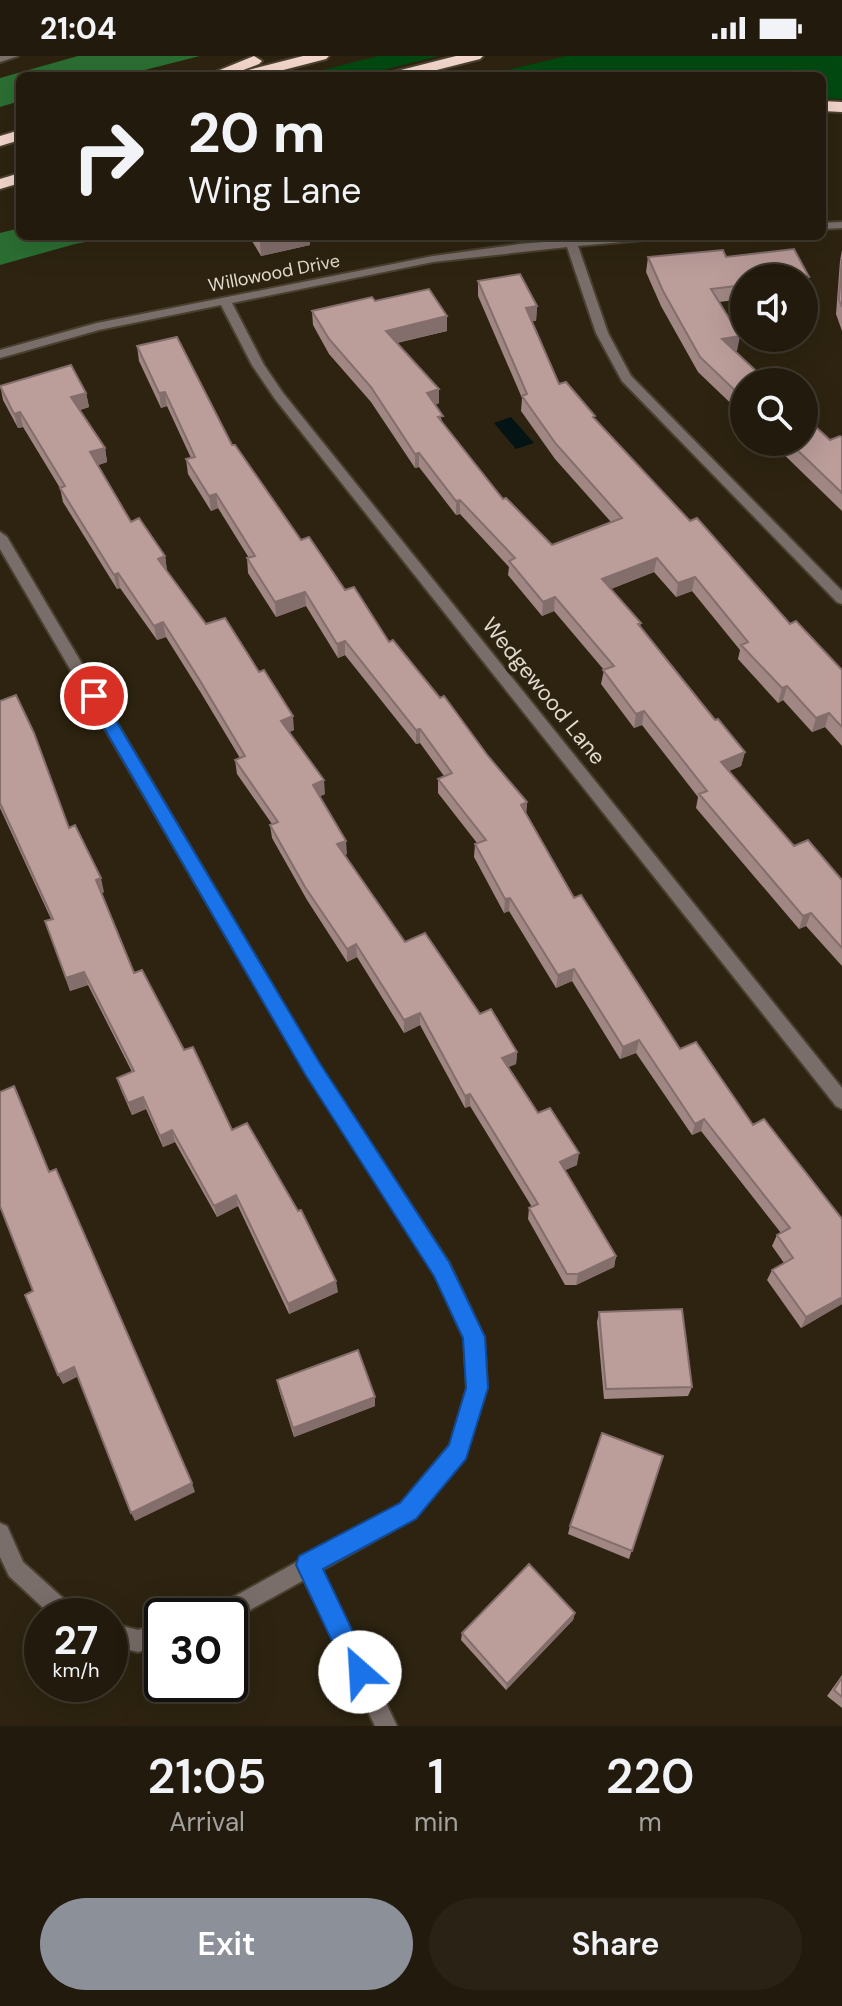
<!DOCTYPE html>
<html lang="en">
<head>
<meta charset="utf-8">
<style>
	:root { --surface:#221a0c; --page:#2a2315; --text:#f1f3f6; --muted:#a2a19d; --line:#3f382d; --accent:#8c9099 }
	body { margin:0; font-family:"DM Sans",sans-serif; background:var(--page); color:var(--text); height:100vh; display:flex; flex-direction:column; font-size:30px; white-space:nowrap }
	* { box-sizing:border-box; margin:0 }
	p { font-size:26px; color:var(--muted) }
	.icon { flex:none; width:44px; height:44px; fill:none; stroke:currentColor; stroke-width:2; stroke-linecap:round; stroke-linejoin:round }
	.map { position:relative; height:1670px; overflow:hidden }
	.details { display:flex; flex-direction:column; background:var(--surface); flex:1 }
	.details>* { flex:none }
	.banner { position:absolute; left:16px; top:16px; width:810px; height:168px; border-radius:12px; box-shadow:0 8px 32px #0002,0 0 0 2px var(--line); background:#221a0c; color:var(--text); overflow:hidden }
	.controls { position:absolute; left:730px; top:208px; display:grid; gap:16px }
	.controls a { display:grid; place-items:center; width:88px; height:88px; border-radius:50%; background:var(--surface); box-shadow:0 8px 32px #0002,0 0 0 2px var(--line); font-size:40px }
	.speed { position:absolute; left:24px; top:1542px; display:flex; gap:16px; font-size:40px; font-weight:700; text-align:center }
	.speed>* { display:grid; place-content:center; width:104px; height:104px; border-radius:50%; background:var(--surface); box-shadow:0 8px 32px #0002,0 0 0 2px var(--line); line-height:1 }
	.speed small { font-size:20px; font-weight:400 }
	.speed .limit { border:4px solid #111; border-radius:12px; background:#fff; color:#111 }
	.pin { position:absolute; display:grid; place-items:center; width:68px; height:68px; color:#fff; margin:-34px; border:4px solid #fff; border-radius:50%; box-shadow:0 2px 8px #0007 }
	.me { position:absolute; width:88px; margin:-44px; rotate:334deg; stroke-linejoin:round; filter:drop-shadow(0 0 6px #0008) }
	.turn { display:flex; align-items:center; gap:28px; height:168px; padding:0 40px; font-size:36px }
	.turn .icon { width:104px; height:104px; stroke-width:2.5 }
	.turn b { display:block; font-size:56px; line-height:68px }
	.eta { display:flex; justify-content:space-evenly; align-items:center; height:136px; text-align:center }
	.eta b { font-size:48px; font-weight:600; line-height:56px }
	.action { display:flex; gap:16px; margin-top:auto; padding:16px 40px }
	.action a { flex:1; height:92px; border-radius:48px; background:var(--accent); color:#fff; font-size:32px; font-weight:600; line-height:92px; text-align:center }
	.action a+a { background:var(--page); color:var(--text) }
	.status { display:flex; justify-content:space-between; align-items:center; height:56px; padding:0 40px; background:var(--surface); direction:ltr }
	.status svg { height:22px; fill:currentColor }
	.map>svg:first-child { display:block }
	.green { fill:#014911 }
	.forest { fill:#2b6e32 }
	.water { fill:#041415 }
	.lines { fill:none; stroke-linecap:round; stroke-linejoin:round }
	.street-casing { stroke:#4a402f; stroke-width:4 }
	.highway-casing { stroke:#4a402f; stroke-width:4 }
	.street { fill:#7a6e6a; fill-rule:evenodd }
	.highway { fill:#f3d6cc; fill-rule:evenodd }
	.wall { fill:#a18784 }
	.shaded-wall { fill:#836e6c }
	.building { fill:#bb9d9a; stroke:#836e6c; stroke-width:2 }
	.route { fill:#1a73e8; stroke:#114b97; stroke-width:2 }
	.labels { text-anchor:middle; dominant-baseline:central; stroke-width:8; stroke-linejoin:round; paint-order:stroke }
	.far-street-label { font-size:18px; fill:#e1dbcf; stroke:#2d2310 }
	.street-label { font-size:22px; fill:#e1dbcf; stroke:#2d2310 }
</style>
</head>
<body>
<div class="status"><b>21:04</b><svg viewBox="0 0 49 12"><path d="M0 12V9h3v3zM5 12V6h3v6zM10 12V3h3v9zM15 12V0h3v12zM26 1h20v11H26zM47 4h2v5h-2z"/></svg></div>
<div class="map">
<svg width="842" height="1670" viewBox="0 0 842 1670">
	<rect width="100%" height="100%" fill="#2d2310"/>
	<path class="green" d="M378,0H439L359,20H299Z
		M566,0H842V43L822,42V20H483Z"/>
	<path class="forest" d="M78,0H200L121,20H20V45L0,51V22Z
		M20,172V180H118L75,188L0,209V177Z"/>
	<path class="water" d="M511,361L534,387L516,393L494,367Z"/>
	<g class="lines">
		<defs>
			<path id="street" d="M0,0H18L0,6Z
				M842,166V172L822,173V167Z
				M613,180H661L655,183L578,190L608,277L631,320L842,535V548L837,546L622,325L596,277L567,191L433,206L232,247L264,309L283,337L842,1032V1053L836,1050L275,343L252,309L221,249L99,274L0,302V294L97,267L433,200L520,188Z
				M0,476L7,481L318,1007L449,1207L484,1281L487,1332L465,1402L415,1462L322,1514L397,1670H375L304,1524L230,1565V1560H208L212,1553L401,1448L450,1389L467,1332L464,1282L435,1219L306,1017L0,493Z
				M0,1467L7,1470L23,1506L75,1553L79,1560H52L9,1520L0,1501Z
				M110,1567L138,1574L162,1567V1589L138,1596L110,1589Z"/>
			<path id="highway" d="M254,0L262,5L259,8L227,20H205Z
				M303,0H329L326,3L260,20H234L237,17Z
				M456,0H483L480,3L413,20H386L389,17Z
				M822,45L842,46V56L822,55Z
				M20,74V84L0,90V80Z
				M20,117V127L0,133V123Z"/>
		</defs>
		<use href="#street" class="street-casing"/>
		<use href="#highway" class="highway-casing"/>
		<use href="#street" class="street"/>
		<use href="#highway" class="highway"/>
	</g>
	<path class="wall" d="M249,180H310V189L261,200Z
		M842,194V275L836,258L840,205Z
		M648,201H726L809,221L806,235L804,236V222H744V243L719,246L737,295H735L744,326V360L698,316L661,250L646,216Z
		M478,225L537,250L536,265H532L559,328L595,363L690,465L790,568L842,614V690L825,671L812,676L783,644L778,647L738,603L740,594L692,535L676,541L654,516L611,533L641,567L640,570L715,664L745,696L741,710L729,715L794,790L842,824V910L806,870L799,873L696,752L698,741L642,669L634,672L601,628L604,614L554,555L542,560L508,519L509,511L460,458L456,459L419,411L415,412L371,346L329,298L313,269L312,255L375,245L447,260V275L397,287L439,347L435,349L443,367L503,443L552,489L611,466L555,403L521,355L522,342L478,240Z
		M137,290L232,389L301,484L527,746L526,758L574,842L680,993L842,1163V1248L801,1272L767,1224L772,1214L784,1207L772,1190L777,1179L781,1177L701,1075L692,1079L636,997L620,1003L572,925L556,932L509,855L504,857L474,801L475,788L477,787L438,737V723L444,720L420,687L416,688L345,599L338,602L306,550L276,561L248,517L247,502H249L218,452L211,455L188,418L186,403L191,402L167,350L161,352L139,305Z
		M0,329L86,337L89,351L80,354L105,392L107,406L98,409L131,466L165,500L167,515L206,568L294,674L289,676L325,738L320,740L347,798L344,799L405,886L480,958L517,996L516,1008L508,1011L538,1057L577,1109L565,1114L616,1200L614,1211L576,1229H565L528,1163L529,1152L532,1151L470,1050L465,1052L420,969L404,977L357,901L347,906L307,844L272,782L270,769L272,768L237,718L235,704L240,702L201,637L166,581L157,584L120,532L117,533L63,446L60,432L23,371L18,372L3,344Z
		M842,381V455L771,386H804L830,384Z
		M0,645L104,836L101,837L134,917L184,994L232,1074L338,1236L289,1258L238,1150L217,1161L175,1086L163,1091L146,1053L132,1059L121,1034L117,1022L132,1016L88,929L70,935L45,865L51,863L0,752Z
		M599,1256L692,1331L688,1340L604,1343L597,1266Z
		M277,1324L375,1350L294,1381L279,1334Z
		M663,1400L629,1503L568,1478L570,1470Z
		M575,1557L573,1564L506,1634L461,1584L462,1577Z
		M842,1619V1652L827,1640Z"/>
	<path class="shaded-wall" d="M285,180H310V189L261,200L260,185Z
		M323,180H346L323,185Z
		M537,250L536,265L525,266L526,252Z
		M447,260V275L386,289V275Z
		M740,280L737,295L720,298L722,283Z
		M439,333V347L427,352V337Z
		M165,336L167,350L161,352L159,337Z
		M86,337L89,351L74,356L71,341Z
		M20,356L23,371L18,372L14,358Z
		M105,392L107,406L93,411L90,396Z
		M419,397V411L415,412V398Z
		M216,438L218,452L211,455L209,440Z
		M460,444V458L456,459V445Z
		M165,500L167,515L158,503Z
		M657,502L654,516L600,537L602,523Z
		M118,517L120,532L117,533L114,519Z
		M695,521L692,535L676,541L678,527Z
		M305,536L306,550L276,561L275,546Z
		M555,541L554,555L542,560L543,546Z
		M163,566L166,581L157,584L154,570Z
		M345,585V599L338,602L337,588Z
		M787,630L783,644L778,647L782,632Z
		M644,655L642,669L634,672L636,658Z
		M829,657L825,671L812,676L816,662Z
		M293,660L294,674L283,679L281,665Z
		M420,673V687L416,688V674Z
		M745,696L741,710L718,719L721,706Z
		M324,724L325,738L314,743L313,729Z
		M527,746L526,759L521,749Z
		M346,785L347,798L338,802L337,788Z
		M101,822L104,836L100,837L96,824Z
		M510,842L509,855L504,857L505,843Z
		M811,857L806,870L799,873L803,860Z
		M356,888L357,901L347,906V893Z
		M574,913L572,925L556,932L558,919Z
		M84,916L88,929L70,935L66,922Z
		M420,957V969L404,977V964Z
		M639,984L636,997L620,1003L623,991Z
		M517,996L516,1008L501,1014L502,1002Z
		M470,1038V1050L465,1052V1040Z
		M143,1041L146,1053L132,1059L128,1047Z
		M704,1063L701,1075L692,1079L695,1068Z
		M172,1074L175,1086L163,1091L160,1080Z
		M579,1097L577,1109L559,1117L560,1106Z
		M236,1139L238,1150L217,1161L214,1150Z
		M616,1200L614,1211L576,1229L578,1218Z
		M336,1225L338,1236L289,1258L288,1248Z
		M842,1241V1248L801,1272L806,1261Z
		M74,1311L79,1320L63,1328L58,1319Z
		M375,1341V1350L294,1381L293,1372Z
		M192,1427L195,1436L135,1465L131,1457Z
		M575,1557L573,1564L506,1634L507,1628Z"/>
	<path class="building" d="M257,180H285L260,185Z
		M794,193L809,221L798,222H744V229L711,233L740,280L722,283L768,326H744V343L700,301L663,235L648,201L723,194L726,201Z
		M842,203V251L839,244Z
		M520,218L537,250L526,252L559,328L566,326L595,360L593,361L690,465L697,462L790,568L796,565L842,614V671L829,657L816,662L787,630L782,632L741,589L748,586L695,521L678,527L657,502L602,523L641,567L638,568L715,664L718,663L745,696L721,706L794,790L808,784L842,824V892L811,857L803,860L699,738L707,735L644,655L636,658L603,614L614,610L555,541L543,546L509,505L515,502L460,444L456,445L419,397L415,398L371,331L329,283L312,255L372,241L375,245L429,233L447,260L386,275L439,333L427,337L443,360L438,361L503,443L506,442L552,489L622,462L556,388L522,340L527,338L478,225Z
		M177,281L232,389H235L301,484L309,481L345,534L354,531L389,586L393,584L440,642L444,640L488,700L527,746L521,749L574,842L581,839L680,993L696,986L753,1069L764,1063L842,1163V1241L806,1261L772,1214L793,1202L777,1179L790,1172L704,1063L695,1068L639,984L623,991L574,913L558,919L510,842L505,843L475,788L486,784L438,723L452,717L420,673L416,674L345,585L337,588L305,536L275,546L247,502L255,500L216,438L209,440L186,403L195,401L165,336L159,337L137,290Z
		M71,309L86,337L71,341L105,392L90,396L131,466L139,462L165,500L158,503L206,568L225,562L259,616L264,614L293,660L281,665L324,724L313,729L346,785L337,788L405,886L425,877L480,958L491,953L517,996L502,1002L538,1057L550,1052L579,1097L560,1106L616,1200L578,1218H567L529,1152L538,1148L470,1038L465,1040L420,957L404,964L356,888L347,893L305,831L270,769L278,766L235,704L245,700L199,623L163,566L154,570L118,517L114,519L60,432L65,430L20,356L14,358L0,330Z
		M804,360L830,384L840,380L842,381V437L789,386H804Z
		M16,639L34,677L69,772L75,769L101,822L96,824L134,917L142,914L184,994L193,991L232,1074L247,1067L298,1155L301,1154L336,1225L288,1248L236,1139L214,1150L172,1074L160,1080L143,1041L128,1047L117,1022L134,1015L84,916L66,922L45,865L53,863L0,747V645Z
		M14,1030L49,1116L56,1113L192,1427L131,1457L74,1311L58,1319L25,1239L33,1235L0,1150V1036Z
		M682,1253L692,1331L606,1333L599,1256Z
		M358,1294L375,1341L293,1372L277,1324Z
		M602,1377L663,1400L632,1495L570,1470Z
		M529,1508L575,1557L507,1628L462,1577Z
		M842,1621V1641L834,1634Z"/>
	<path class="route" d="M94,634L99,636L319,1006L449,1206L485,1281L488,1332L466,1403L416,1463L323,1513L372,1616L368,1625L360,1628L351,1625L296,1509L299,1500L400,1447L449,1389L466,1332L463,1282L434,1220L305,1018L88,644L85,640Z"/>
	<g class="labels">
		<g class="far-street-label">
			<text transform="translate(274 217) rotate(-11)">Willowood Drive</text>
		</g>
		<g class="street-label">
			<text transform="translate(544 635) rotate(51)">Wedgewood Lane</text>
		</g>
	</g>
</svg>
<div class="controls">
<a><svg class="icon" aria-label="sound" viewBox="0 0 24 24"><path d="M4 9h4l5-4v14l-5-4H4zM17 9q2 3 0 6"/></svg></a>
<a><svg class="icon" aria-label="search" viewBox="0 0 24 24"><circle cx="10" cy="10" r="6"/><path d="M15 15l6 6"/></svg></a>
</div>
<div class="speed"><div>27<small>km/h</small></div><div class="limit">30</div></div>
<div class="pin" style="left:94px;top:640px;background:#d93025"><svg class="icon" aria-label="arrive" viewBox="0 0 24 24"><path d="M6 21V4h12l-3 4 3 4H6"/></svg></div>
<svg class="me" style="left:360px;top:1616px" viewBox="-20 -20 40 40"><circle r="19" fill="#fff"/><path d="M0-13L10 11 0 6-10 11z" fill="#1a73e8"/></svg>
<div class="banner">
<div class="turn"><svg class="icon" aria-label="right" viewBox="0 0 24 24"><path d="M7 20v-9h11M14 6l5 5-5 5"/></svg><div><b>20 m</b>Wing Lane</div></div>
</div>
</div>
<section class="details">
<div class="eta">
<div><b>21:05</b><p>Arrival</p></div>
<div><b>1</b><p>min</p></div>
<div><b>220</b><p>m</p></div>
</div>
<div class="action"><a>Exit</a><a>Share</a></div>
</section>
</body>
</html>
